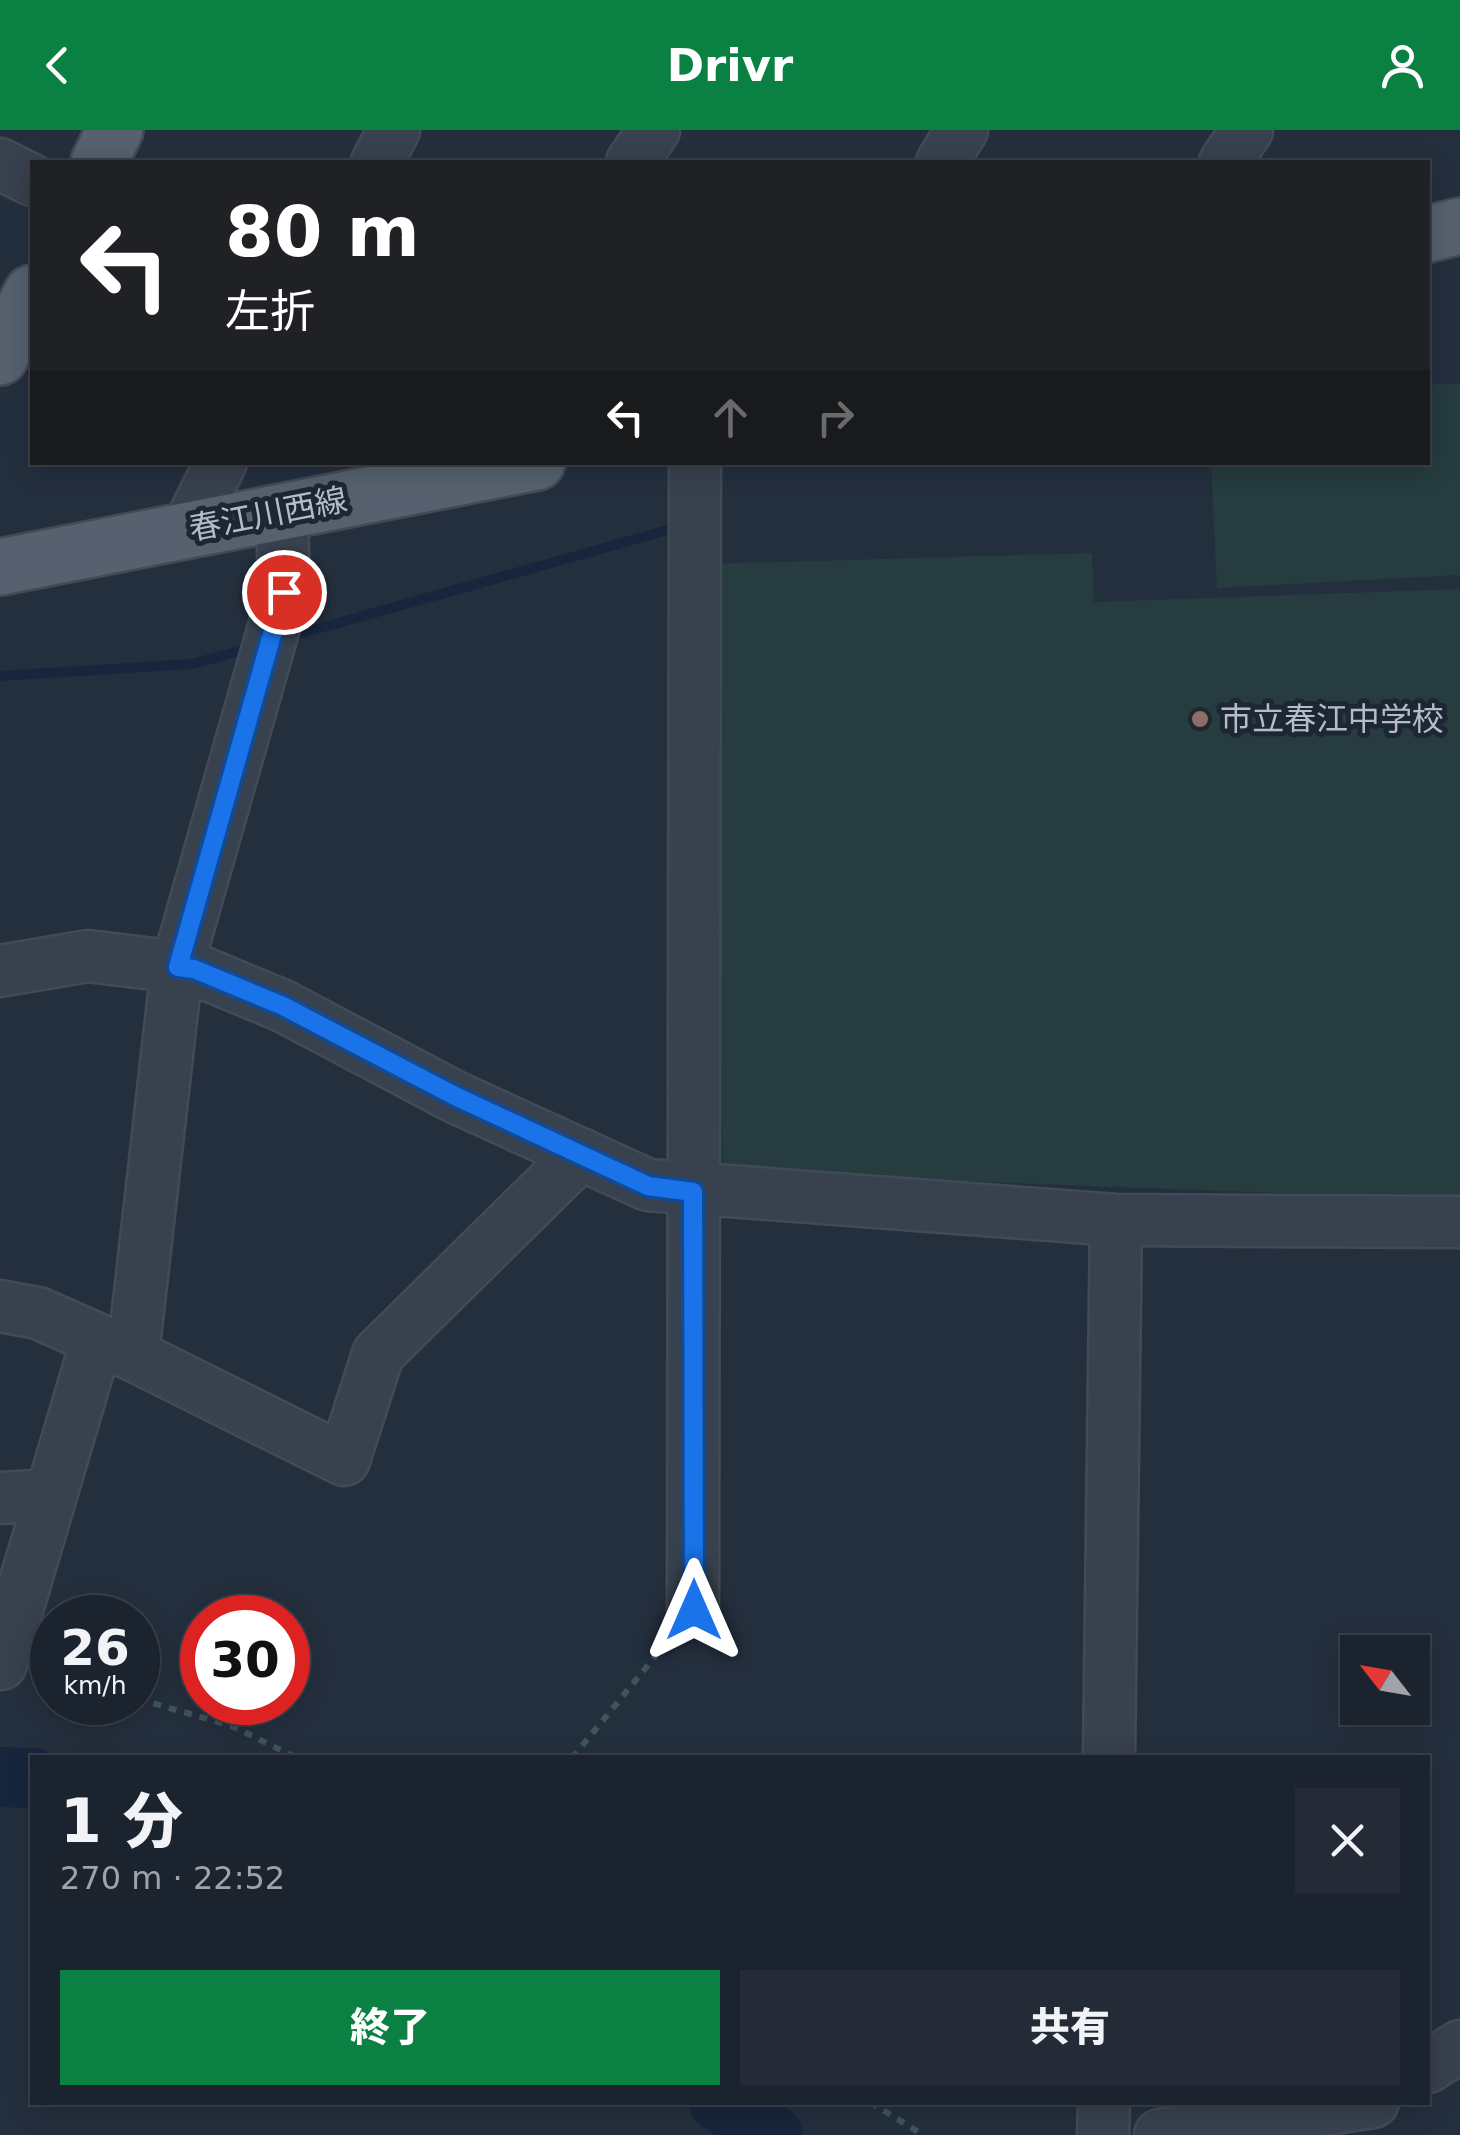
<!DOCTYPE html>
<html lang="ja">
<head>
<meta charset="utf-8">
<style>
	:root { --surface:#1b232e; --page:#242b36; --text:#f1f3f6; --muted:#a0a4aa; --line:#39404a; --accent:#0b8043 }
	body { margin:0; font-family:"DejaVu Sans","Noto Sans JP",sans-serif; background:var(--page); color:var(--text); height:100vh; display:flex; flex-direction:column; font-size:38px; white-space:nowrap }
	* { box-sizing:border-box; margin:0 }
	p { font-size:32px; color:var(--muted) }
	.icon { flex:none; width:55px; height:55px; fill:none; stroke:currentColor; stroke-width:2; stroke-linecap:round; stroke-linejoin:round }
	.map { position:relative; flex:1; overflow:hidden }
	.details { position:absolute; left:30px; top:1625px; width:1400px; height:350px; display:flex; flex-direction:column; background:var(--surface); border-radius:0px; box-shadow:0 5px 25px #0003,0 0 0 2px var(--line) }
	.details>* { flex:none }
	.top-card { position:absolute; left:30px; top:30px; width:1400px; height:305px; border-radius:0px; box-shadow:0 5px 25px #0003,0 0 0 2px var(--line); background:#202124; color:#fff; overflow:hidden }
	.needle { width:65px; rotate:301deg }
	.buttons { position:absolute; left:1340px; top:1505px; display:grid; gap:20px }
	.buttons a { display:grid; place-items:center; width:90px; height:90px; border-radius:0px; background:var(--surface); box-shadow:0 5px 25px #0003,0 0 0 2px var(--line); font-size:50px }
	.speed { position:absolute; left:30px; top:1465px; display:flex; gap:20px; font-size:50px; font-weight:700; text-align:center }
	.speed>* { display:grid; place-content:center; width:130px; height:130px; border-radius:50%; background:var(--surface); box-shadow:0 5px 25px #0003,0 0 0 2px var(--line); line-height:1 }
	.speed small { font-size:25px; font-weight:400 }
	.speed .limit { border:15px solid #d22; background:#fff; color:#111 }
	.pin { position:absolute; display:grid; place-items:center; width:85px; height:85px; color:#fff; margin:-42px; border:5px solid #fff; border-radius:50%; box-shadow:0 2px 10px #0007 }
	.me { position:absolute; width:110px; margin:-55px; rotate:0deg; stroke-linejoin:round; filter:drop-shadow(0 0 8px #0008) }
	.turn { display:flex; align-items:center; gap:35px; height:210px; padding:0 30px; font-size:45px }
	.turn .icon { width:130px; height:130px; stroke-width:2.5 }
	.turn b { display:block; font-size:70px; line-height:85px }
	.lanes { display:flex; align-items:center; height:95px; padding:0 30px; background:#0003; justify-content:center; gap:50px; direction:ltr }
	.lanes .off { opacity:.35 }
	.round { display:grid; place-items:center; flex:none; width:105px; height:105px; border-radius:0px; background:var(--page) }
	.head { display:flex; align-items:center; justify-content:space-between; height:170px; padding:0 30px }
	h1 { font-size:60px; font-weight:800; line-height:75px }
	.primary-button { display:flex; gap:20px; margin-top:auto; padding:20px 30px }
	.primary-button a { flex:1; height:115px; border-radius:0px; background:var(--accent); color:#fff; font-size:40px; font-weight:800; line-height:115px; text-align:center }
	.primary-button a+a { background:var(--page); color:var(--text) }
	header { display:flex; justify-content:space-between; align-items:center; height:130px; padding:0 30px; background:var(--accent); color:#fff; font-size:45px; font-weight:800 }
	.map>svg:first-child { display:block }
	.green { fill:#263c3f }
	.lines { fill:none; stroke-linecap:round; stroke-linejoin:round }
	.stream { stroke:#17263c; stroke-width:10 }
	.river { stroke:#17263c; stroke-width:60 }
	.minor-casing { stroke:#414a57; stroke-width:55 }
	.major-casing { stroke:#414a57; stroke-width:60 }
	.path { stroke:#3f5557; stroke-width:6; stroke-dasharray:8 8; stroke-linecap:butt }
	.minor { stroke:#38414e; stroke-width:50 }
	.major { stroke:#56606e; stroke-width:55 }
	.route-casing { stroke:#114b97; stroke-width:25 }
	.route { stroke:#1a73e8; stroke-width:18 }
	.education-dot { fill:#8d6e63; stroke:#1d2633; stroke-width:4 }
	.labels { text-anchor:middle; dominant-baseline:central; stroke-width:10; stroke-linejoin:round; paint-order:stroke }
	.street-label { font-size:32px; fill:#b4bcc9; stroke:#1d2633 }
	.poi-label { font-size:32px; fill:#b4bcc9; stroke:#1d2633; text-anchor:start }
</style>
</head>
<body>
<header><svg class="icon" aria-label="back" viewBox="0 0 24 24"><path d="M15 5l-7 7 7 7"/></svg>Drivr<svg class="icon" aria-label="person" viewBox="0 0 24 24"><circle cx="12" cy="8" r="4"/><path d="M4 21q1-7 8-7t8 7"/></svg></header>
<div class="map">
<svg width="1460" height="2005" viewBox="0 0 1460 2005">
	<rect width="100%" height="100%" fill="#242f3e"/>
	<path class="green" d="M1460,253V445L1217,458L1211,333L1428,332V255Z
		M1092,423L1094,472L1460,459V1070L723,1042L707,434Z"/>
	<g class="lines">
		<path class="stream" d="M285,508L682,396
			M0,546L192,534L254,517"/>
		<path class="river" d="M0,1647L32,1648
			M719,1972L773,2005"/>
		<defs>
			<path id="minor" d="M377,32L394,0
				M632,32L654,0
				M942,32L962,0
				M1225,32L1247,0
				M0,34L32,50
				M187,400L221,332
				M0,841L88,826L194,839L283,876L455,967L648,1055L1116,1090L1460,1092
				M0,1176L38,1183L133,1225L344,1330L378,1224L581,1024
				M133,1225L177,837L284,462L282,382
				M0,1368L51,1365
				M693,1480L695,332
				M1,1534L97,1210
				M1109,1628L1116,1090
				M1428,1937L1460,1916
				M1103,2005L1104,1972
				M1160,2005L1373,1972"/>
			<path id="major" d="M99,32L115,0
				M1428,104L1460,96
				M0,227L32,163
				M0,437L537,332"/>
		</defs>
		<use href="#minor" class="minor-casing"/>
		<use href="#major" class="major-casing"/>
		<path class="path" d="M138,1569L232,1596L297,1628
			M572,1628L667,1512
			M870,1972L923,2005"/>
		<use href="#minor" class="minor"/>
		<use href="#major" class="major"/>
	</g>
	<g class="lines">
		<defs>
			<path id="route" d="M284,462L178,837L194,839L283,876L455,966L648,1056L693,1062L694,1480"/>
		</defs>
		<use href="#route" class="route-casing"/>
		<use href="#route" class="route"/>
	</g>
	<circle class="education-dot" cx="1200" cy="589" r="10"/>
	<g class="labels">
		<g class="street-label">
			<text transform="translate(268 384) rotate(-11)">春江川西線</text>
		</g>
		<g class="poi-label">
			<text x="1220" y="589">市立春江中学校</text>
		</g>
	</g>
</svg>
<div class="buttons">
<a><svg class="needle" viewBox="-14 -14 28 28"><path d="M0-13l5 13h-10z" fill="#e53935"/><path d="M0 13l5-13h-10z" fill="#a0a4aa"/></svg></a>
</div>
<div class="speed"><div>26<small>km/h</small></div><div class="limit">30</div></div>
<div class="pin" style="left:284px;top:462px;background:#d93025"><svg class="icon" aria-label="arrive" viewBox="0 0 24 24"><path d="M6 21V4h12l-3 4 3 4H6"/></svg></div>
<svg class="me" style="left:694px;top:1480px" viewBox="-20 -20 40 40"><path d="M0-17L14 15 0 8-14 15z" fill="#1a73e8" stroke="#fff" stroke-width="4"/></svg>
<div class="top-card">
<div class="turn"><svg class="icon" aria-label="left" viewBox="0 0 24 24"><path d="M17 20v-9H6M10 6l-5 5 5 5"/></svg><div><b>80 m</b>左折</div></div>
<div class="lanes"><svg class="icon" aria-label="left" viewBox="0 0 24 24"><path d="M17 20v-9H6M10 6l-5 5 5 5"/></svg><svg class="icon off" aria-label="ahead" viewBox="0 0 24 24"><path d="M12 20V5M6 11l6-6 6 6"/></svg><svg class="icon off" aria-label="right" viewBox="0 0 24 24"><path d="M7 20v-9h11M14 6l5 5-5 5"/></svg></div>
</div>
<section class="details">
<div class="head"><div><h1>1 分</h1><p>270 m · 22:52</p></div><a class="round"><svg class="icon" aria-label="close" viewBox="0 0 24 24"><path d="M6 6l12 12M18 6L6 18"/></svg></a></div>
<div class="primary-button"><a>終了</a><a>共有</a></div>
</section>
</div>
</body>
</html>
